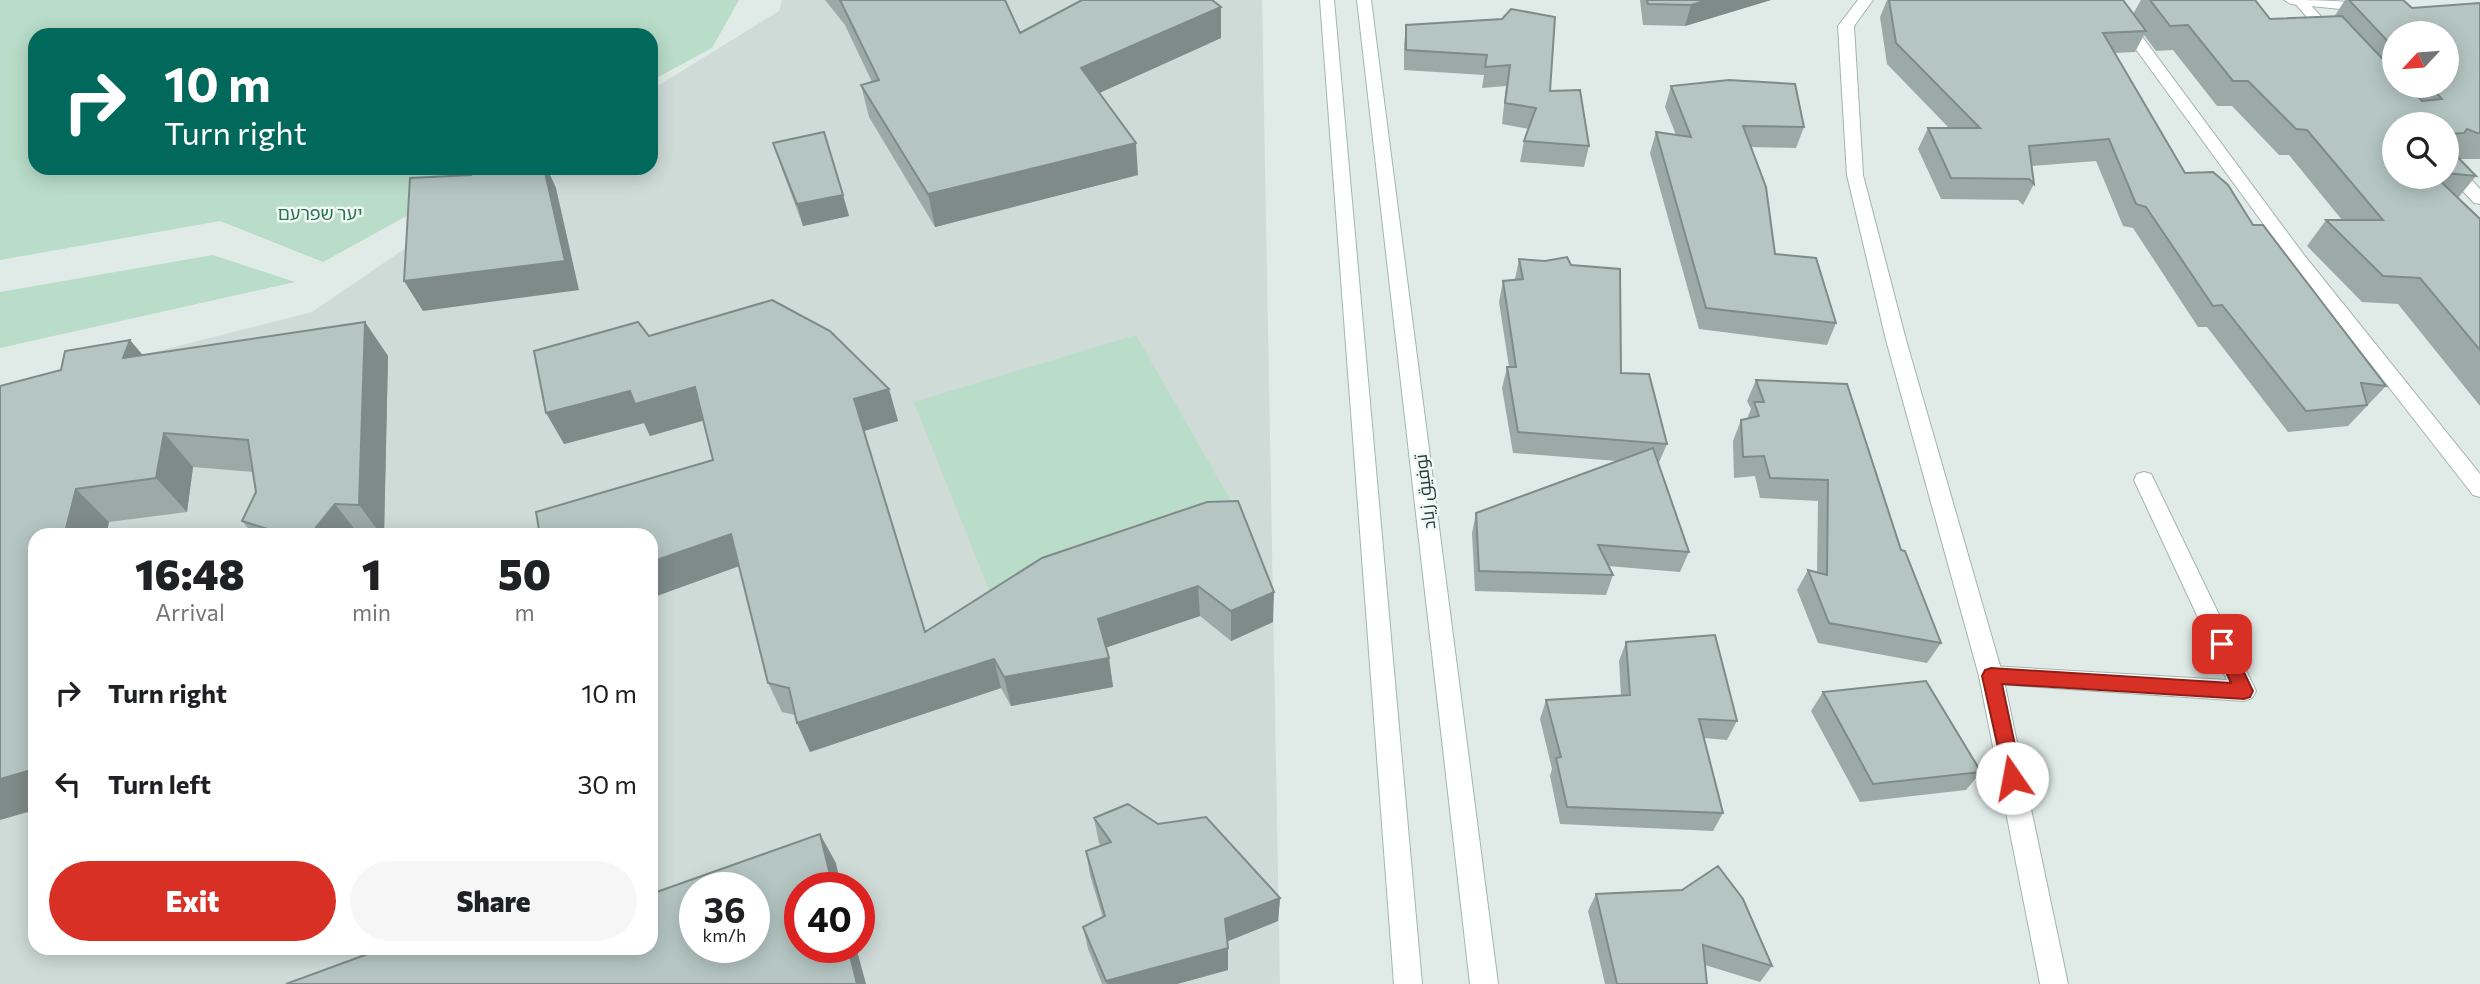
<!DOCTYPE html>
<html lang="en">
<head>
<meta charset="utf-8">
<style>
	:root { --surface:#fff; --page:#f6f6f6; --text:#202124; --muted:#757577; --accent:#d93025 }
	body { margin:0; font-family:Commissioner,Cairo,"Noto Sans Hebrew",sans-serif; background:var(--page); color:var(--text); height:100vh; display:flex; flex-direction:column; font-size:26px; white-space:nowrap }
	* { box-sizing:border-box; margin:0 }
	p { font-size:23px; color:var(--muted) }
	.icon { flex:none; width:38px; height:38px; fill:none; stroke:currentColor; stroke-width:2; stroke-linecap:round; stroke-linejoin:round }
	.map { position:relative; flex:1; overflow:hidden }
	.panel { position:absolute; left:28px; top:528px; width:630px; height:427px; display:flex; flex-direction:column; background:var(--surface); border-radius:21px; box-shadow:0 4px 18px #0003 }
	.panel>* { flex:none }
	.banner { position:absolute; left:28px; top:28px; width:630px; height:147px; border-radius:21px; box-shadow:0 4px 18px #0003; background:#00695c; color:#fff; overflow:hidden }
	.needle { width:46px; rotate:244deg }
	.tools { position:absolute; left:2382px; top:21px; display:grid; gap:14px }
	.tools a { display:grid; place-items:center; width:77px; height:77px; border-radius:50%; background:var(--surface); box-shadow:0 4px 18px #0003; font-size:35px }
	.speed { position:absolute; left:679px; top:872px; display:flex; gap:14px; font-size:35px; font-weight:700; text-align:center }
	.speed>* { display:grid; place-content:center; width:91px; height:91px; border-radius:50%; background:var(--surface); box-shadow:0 4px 18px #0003; line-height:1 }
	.speed small { font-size:18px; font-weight:400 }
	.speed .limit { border:10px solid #d22; background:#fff; color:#111 }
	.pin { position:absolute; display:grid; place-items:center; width:60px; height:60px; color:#fff; margin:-30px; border-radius:14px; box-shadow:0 4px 10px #0006 }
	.me { position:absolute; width:77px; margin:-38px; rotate:348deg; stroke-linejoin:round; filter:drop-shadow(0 0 5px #0008) }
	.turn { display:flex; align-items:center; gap:24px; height:147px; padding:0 21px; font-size:32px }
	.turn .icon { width:91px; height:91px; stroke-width:2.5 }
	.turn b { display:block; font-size:49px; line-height:60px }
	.eta { display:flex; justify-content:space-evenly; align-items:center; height:119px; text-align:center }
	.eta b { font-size:42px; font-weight:800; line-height:49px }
	.button { display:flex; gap:14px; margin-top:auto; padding:14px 21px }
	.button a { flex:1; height:80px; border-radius:42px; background:var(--accent); color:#fff; font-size:28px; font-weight:800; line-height:80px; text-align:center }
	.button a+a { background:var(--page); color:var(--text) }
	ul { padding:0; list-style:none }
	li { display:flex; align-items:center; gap:21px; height:91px; padding:0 21px }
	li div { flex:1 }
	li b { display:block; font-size:26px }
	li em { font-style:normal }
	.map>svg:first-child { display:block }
	.built { fill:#cedbd7; fill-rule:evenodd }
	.green { fill:#b9ddc9 }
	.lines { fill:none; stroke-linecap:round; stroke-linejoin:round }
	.minor-casing { stroke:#a3b3b0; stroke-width:2 }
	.tertiary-casing { stroke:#a3b3b0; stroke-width:2 }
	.secondary-casing { stroke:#9fb7b3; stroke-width:2 }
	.minor { fill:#fff; fill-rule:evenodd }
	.tertiary { fill:#fff; fill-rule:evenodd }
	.secondary { fill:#fff; fill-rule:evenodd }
	.wall { fill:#9caaa7; fill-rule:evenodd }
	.shaded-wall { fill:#7f8b88 }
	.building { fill:#b5c6c2; stroke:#7f8b88; stroke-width:2; fill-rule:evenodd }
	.route { fill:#d93025; stroke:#8d1f18; stroke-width:2 }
	.labels { text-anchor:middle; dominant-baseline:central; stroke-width:5; stroke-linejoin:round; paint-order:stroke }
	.park-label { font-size:18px; fill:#2a7353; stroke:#f1f8f5 }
	.street-label { font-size:18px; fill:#213c39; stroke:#f1f8f5 }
</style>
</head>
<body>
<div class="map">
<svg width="2480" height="984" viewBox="0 0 2480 984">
	<rect width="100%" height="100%" fill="#e0ebe8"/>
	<path class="built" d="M782,0H1262L1280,984H0V391L312,312L523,168H651V90L779,11ZM35,536H651V948H35ZM695,887H754V947H695ZM800,887H859V947H800Z"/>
	<path class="green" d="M0,0H739L712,48L651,81V35H35V168H494L323,262L220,221L0,260Z
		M213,255L295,282L0,348V292Z
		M1136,335L1243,522L996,607L914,402Z"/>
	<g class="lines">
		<defs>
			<path id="minor" d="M2100,0H2115L2304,255L2480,474V497L2473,495L2292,263Z
				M2292,0H2306L2338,35V41H2328Z
				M2446,157L2452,158L2480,189V204L2474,203L2446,173Z
				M2144,472L2151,474L2154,480L2256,691L2252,698L2244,701L1983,683L1979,676L1983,669L1991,666L2227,680L2134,480L2137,474Z"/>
			<path id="tertiary" d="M1858,0H1873L1854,26L1863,175L1906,340L2003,676L2068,984H2040L1979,676L1886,340L1847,175L1838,26Z
				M2284,0C2304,0 2363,0 2377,8L2370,12L2291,4Z"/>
			<path id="secondary" d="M1320,0H1334L1422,984H1394Z
				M1357,0H1371L1498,984H1470Z"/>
		</defs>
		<use href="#minor" class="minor-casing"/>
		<use href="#tertiary" class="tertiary-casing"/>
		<use href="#secondary" class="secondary-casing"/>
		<use href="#minor" class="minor"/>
		<use href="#tertiary" class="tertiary"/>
		<use href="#secondary" class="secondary"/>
	</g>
	<path class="wall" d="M825,0H1005L1020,33L1221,7V38L1099,93L1138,175L935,227L869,117L861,85L872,82L845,25Z
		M1640,0H1771L1685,26L1643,25Z
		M1887,0H2123L2133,14L2141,0H2255L2270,19L2334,17L2345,0H2403L2412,8L2480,3V159H2460L2476,176L2458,198L2480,219V406L2398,304L2362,302L2307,246L2326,220H2342L2289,155H2279L2232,106H2217L2173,50L2156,51L2144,35L2135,52L2114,53L2185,173L2253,225L2386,386L2348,426L2288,432L2207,327H2198L2133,228L2123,226L2096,161L2032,166L2034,184L2023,205L2018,200L1941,199L1918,149L1928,128H1949L1887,64L1880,17ZM2394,33L2446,86H2394ZM2446,124V177H2394Z
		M1502,19L1550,91L1589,146L1584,167L1520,162L1524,141L1529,129L1502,124L1506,86L1482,88L1484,75L1404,70V45L1406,25Z
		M1671,86L1804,127L1796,148L1751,147L1775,254L1836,323L1827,345L1699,329L1650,153L1656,132L1676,135L1665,107Z
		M773,143L843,195L849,216L803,226L780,164Z
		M1519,259L1621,373L1667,444L1658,465L1689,552L1680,572L1608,566L1613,575L1606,595L1475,591L1472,533L1476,513L1617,461L1513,453L1502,388L1507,367H1509L1499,302L1503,281L1515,279Z
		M365,322L388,356L384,536H255L242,521L256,492L253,472L193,467L187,512L109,522L106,536H35L0,386L143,355Z
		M649,336L889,389L898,421L864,431L925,632L1207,502L1273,622L1231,641L1200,616L1106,647L1109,658L1113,687L1011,706L1001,688L810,752L797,723L795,715L782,712L768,683L739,566L651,598V536L713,460L703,420L650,436L644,423L564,444Z
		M1756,380L1901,550L1941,643L1927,663L1818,643L1797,590L1808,570L1817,572L1818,501L1760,498L1755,476L1734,478L1733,441L1741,420L1747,419L1751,409L1747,401Z
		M1626,642L1737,721L1727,740L1704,738L1723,813L1713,831L1560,824L1550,776L1552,769L1540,719L1546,700L1621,696L1619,661Z
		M1823,692L1981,772L1966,790L1860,802L1811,711Z
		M1094,818L1158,824L1280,898L1278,921L1227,941L1228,970L1177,984H1102L1088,949L1083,927L1103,918L1090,875L1086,851L1101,846L1099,843Z
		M1596,894L1772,966L1760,982L1705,965L1707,984H1605L1588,911Z"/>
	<path class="shaded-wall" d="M1707,0H1771L1685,26L1691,5Z
		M1221,7V38L1084,100L1081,68Z
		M1136,143L1138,175L935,227L928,194Z
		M544,168H547L556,188L579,290L423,311L404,281Z
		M843,195L849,216L803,226L797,204Z
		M365,322L388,356L384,536H382L359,505Z
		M130,340L159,374L123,358Z
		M695,387L709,419L650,436L644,423L564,444L546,413L630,391Z
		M889,389L898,421L864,431L854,399Z
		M164,433L193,467L187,512L156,478Z
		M76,489L109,522L106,536H64Z
		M335,504L360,536H309Z
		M731,534L745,564L651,598V562Z
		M1198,586L1200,616L1102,649L1098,619Z
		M1274,592L1273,622L1231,641V611Z
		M1109,658L1113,687L1011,706L1004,677Z
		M994,659L1001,688L810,752L797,723Z
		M35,769V810L0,820V779Z
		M820,834L836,863L841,887H833Z
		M1280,898L1278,921L1226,942L1225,919Z
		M848,947H856L866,984H857Z
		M1228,948V970L1177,984H1107L1106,981Z"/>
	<path class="building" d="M840,0H1005L1020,33L1082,0H1212L1221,7L1081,68L1136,143L928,194L861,85L879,80Z
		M1647,0H1707L1691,5L1648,4Z
		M1889,0H2123L2146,31L2103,33L2185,173L2213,172L2228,185L2253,225H2263L2386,386L2361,383L2367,405L2306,411L2222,305L2213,306L2146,207L2136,204L2109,139L2029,146L2034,184L2029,179L1951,178L1928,128H1980L1896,43Z
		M2150,0H2255L2270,19L2342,16L2394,71V86H2408L2422,101L2442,99L2430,86H2446V33H2394V48L2349,0H2403L2412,8L2480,3V133H2477L2467,129L2464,133L2446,134V124H2394V177H2436L2480,219V350L2420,278L2383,276L2326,220H2383L2307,130L2296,129L2248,81H2233L2188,25L2170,26Z
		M1511,9L1555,17L1550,91L1580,90L1589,146L1524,141L1536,108L1505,103L1510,65L1485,67L1487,55L1406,50V25L1502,19Z
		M1729,80L1795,84L1804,127L1743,126L1766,187L1775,254L1816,258L1836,323L1706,308L1656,132L1691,137L1671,86Z
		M824,132L843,195L797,204L773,143Z
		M2446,145L2476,176L2446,173Z
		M474,168H544L565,261L404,281L410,178L471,175Z
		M1567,257L1571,265L1620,269L1621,373L1649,374L1667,444L1518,432L1507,367H1516L1503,281L1523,279L1519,259L1545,261Z
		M772,300L830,331L889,389L854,399L925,632L1042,558L1207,502L1238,501L1274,592L1231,611L1198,586L1098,619L1109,658L1004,677L994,659L797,723L789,688L768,683L731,534L651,562V536H540L536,512L713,460L695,387L635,404L630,391L546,413L534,351L638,322L649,336Z
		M365,322L359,505L335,504L309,536H290L242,521L256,492L248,440L164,433L156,478L76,489L64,536H35V769L0,779V386L61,370L65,351L130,340L123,358Z
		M1756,380L1847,384L1901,550L1905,551L1941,643L1829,623L1808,570L1827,575L1828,480L1770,478L1764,456L1743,457L1741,420L1759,416L1754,402H1764Z
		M1653,448L1689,552L1598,545L1613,575L1479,571L1476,513Z
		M1715,635L1737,721L1699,719L1723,813L1567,807L1556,758L1561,757L1546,700L1630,695L1626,642Z
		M1926,681L1981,772L1873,784L1823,692Z
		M1128,804L1158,824L1206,817L1280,898L1225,919L1228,948L1106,981L1083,927L1105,916L1086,851L1111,842L1094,818Z
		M820,834L833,887H800V947H848L857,984H286L384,948H651V894ZM695,887H754V947H695Z
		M1718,866L1743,899L1772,966L1703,945L1707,984H1617L1596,894L1682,890Z"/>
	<path class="route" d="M2222,637L2228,639L2253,691L2250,697L2244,699L2002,684L2022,778L2019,784L2012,787L2006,784L1982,676L1985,670L1991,668L2231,683L2213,644Z"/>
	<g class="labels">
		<g class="park-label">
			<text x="320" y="213">יער שפרעם</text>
		</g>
		<g class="street-label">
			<text transform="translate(1424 492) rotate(-97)">توفيق زياد</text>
		</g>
	</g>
</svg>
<div class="tools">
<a><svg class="needle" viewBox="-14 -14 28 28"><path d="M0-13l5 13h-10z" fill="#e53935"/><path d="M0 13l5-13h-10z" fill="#757577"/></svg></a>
<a><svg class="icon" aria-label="search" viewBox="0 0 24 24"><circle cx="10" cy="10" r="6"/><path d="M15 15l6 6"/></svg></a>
</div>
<div class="speed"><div>36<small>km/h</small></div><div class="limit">40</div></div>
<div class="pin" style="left:2222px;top:644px;background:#d93025"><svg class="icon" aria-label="arrive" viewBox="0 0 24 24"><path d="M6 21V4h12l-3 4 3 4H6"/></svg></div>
<svg class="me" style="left:2012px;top:778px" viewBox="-20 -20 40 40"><circle r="19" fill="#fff"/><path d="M0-13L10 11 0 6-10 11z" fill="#d93025"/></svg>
<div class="banner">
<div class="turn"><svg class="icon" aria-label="right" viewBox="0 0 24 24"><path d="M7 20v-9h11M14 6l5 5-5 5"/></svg><div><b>10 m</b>Turn right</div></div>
</div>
<section class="panel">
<div class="eta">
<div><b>16:48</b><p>Arrival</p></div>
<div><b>1</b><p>min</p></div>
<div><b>50</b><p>m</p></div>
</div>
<ul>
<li><svg class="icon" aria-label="right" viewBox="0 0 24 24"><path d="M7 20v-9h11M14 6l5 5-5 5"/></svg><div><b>Turn right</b></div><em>10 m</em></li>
<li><svg class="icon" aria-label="left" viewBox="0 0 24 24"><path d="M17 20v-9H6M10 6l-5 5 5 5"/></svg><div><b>Turn left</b></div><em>30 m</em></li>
</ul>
<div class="button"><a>Exit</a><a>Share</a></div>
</section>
</div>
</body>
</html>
